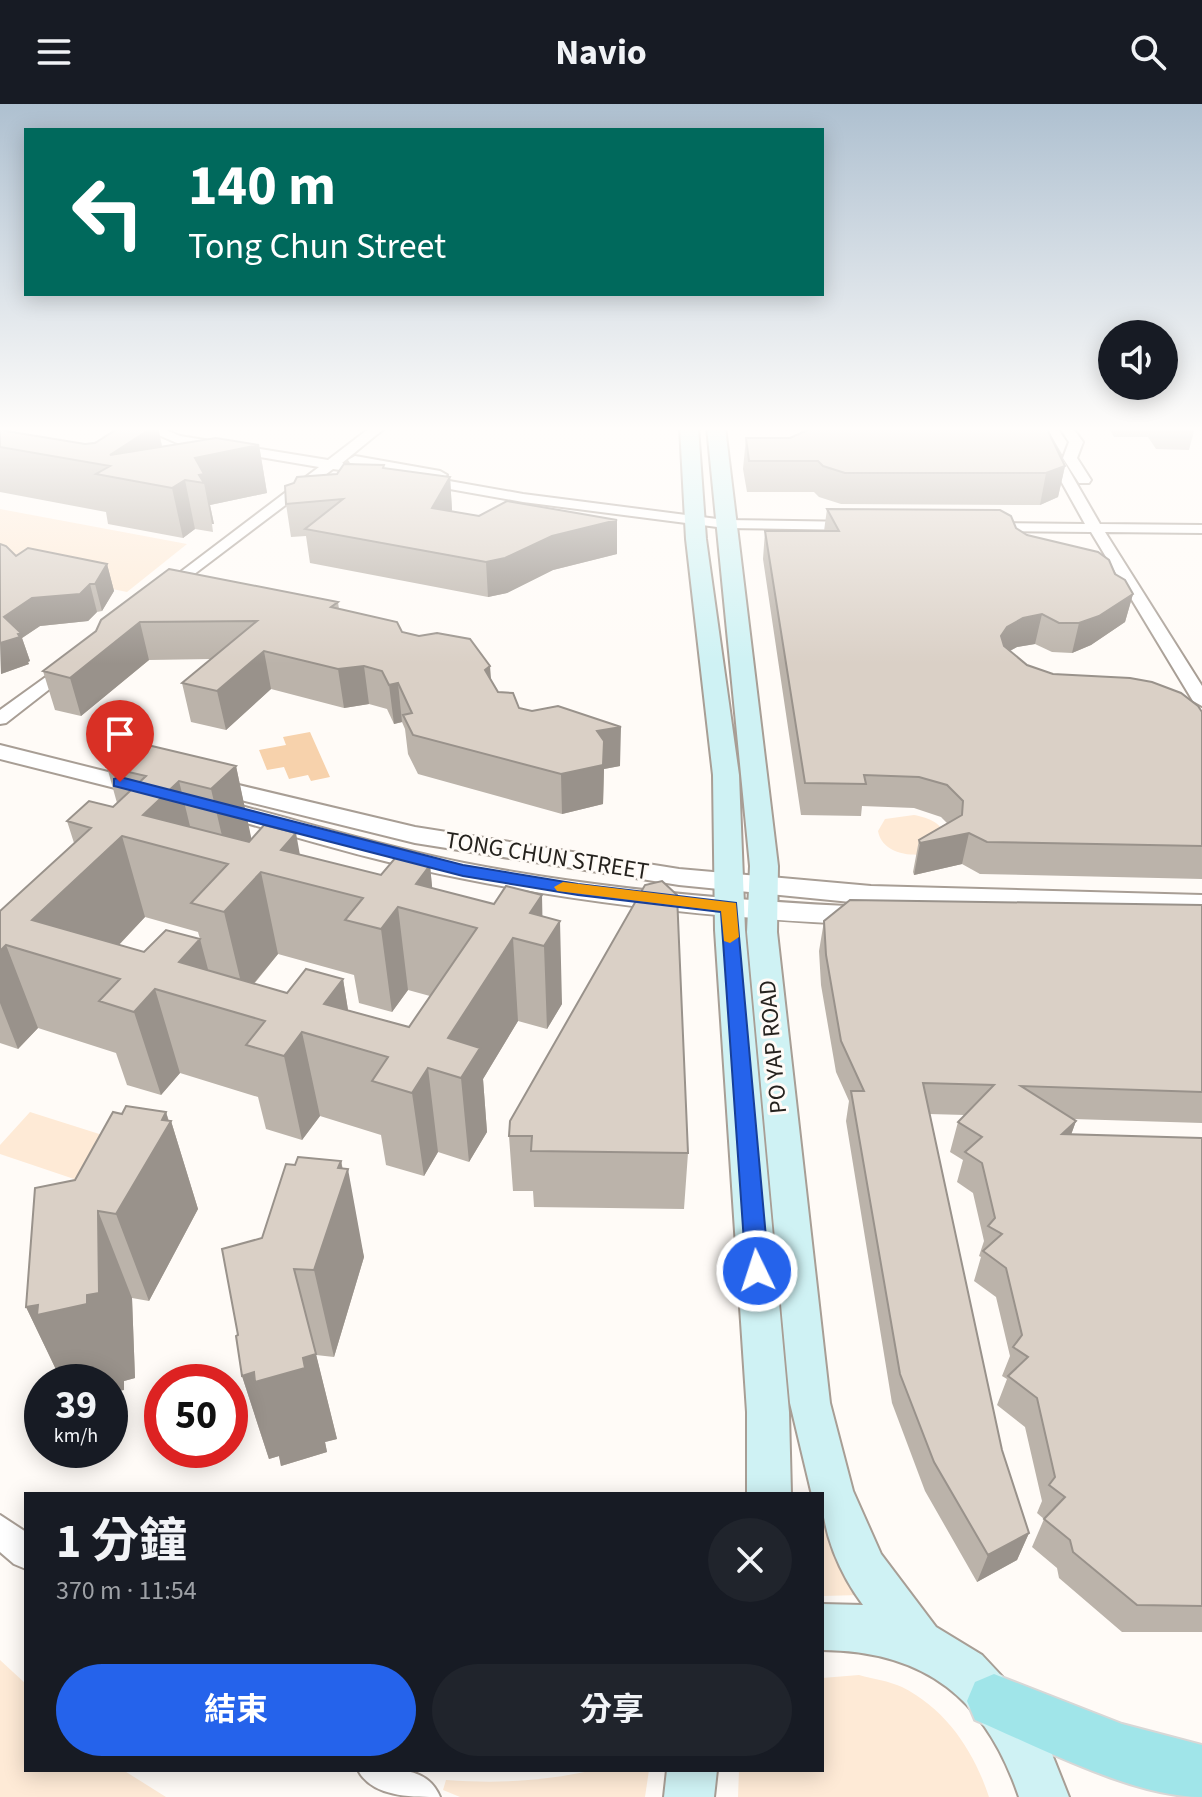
<!DOCTYPE html>
<html lang="zh-TW">
<head>
<meta charset="utf-8">
<style>
	:root { --surface:#171b24; --page:#20242c; --text:#f1f3f6; --muted:#9ea1a6; --accent:#2563eb }
	body { margin:0; font-family:"Source Sans 3","Noto Sans TC",sans-serif; background:var(--page); color:var(--text); height:100vh; display:flex; flex-direction:column; font-size:30px; white-space:nowrap }
	* { box-sizing:border-box; margin:0 }
	p { font-size:26px; color:var(--muted) }
	.icon { flex:none; width:44px; height:44px; fill:none; stroke:currentColor; stroke-width:2; stroke-linecap:round; stroke-linejoin:round }
	.map { position:relative; flex:1; overflow:hidden }
	.drawer { position:absolute; left:24px; top:1388px; width:800px; height:280px; display:flex; flex-direction:column; background:var(--surface); border-radius:0px; box-shadow:0 4px 20px #0003 }
	.drawer>* { flex:none }
	.banner { position:absolute; left:24px; top:24px; width:800px; height:168px; border-radius:0px; box-shadow:0 4px 20px #0003; background:#00695c; color:#fff; overflow:hidden }
	.controls { position:absolute; left:1098px; top:216px; display:grid; gap:16px }
	.controls a { display:grid; place-items:center; width:80px; height:80px; border-radius:50%; background:var(--surface); box-shadow:0 4px 20px #0003; font-size:40px }
	.speed { position:absolute; left:24px; top:1260px; display:flex; gap:16px; font-size:40px; font-weight:700; text-align:center }
	.speed>* { display:grid; place-content:center; width:104px; height:104px; border-radius:50%; background:var(--surface); box-shadow:0 4px 20px #0003; line-height:1 }
	.speed small { font-size:20px; font-weight:400 }
	.speed .limit { border:12px solid #d22; background:#fff; color:#111 }
	.pin { position:absolute; display:grid; place-items:center; width:68px; height:68px; color:#fff; margin:-82px -34px; border-radius:50% 50% 50% 0; rotate:-45deg; box-shadow:0 0 8px #0007 }
	.pin .icon { rotate:45deg }
	.me { position:absolute; width:88px; margin:-44px; rotate:356deg; stroke-linejoin:round; filter:drop-shadow(0 0 6px #0008) }
	.turn { display:flex; align-items:center; gap:28px; height:168px; padding:0 32px; font-size:36px }
	.turn .icon { width:104px; height:104px; stroke-width:2.5 }
	.turn b { display:block; font-size:56px; line-height:68px }
	.round { display:grid; place-items:center; flex:none; width:84px; height:84px; border-radius:42px; background:var(--page) }
	.headline { display:flex; align-items:center; justify-content:space-between; height:136px; padding:0 32px }
	h1 { font-size:48px; font-weight:700; line-height:60px }
	.action { display:flex; gap:16px; margin-top:auto; padding:16px 32px }
	.action a { flex:1; height:92px; border-radius:48px; background:var(--accent); color:#fff; font-size:32px; font-weight:700; line-height:92px; text-align:center }
	.action a+a { background:var(--page); color:var(--text) }
	header { display:flex; justify-content:space-between; align-items:center; height:104px; padding:0 32px; background:var(--surface); font-size:36px; font-weight:700 }
	.map>svg:first-child { display:block }
	.green { fill:#feead6 }
	.water { fill:#f7d2ac }
	.lines { fill:none; stroke-linecap:round; stroke-linejoin:round }
	.minor-casing { stroke:#a89e95; stroke-width:4 }
	.tertiary-casing { stroke:#a89e95; stroke-width:4 }
	.secondary-casing { stroke:#a89e95; stroke-width:4 }
	.primary-casing { stroke:#d8d7d6; stroke-width:4 }
	.minor { fill:#fff; fill-rule:evenodd }
	.tertiary { fill:#fff; fill-rule:evenodd }
	.secondary { fill:#cff2f4; fill-rule:evenodd }
	.primary { fill:#a0e5e9; fill-rule:evenodd }
	.wall { fill:#bbb3aa; fill-rule:evenodd }
	.shaded-wall { fill:#99928b }
	.building { fill:#dad0c6; stroke:#99928b; stroke-width:2; fill-rule:evenodd }
	.route { fill:#2563eb; stroke:#184099; stroke-width:2 }
	.slow { fill:#f59e0b }
	.labels { text-anchor:middle; dominant-baseline:central; stroke-width:6; stroke-linejoin:round; paint-order:stroke }
	.street-label { font-size:24px; fill:#25221e; stroke:#fffbf7 }
</style>
</head>
<body>
<header><svg class="icon" aria-label="menu" viewBox="0 0 24 24"><path d="M4 6h16M4 12h16M4 18h16"/></svg>Navio<svg class="icon" aria-label="search" viewBox="0 0 24 24"><circle cx="10" cy="10" r="6"/><path d="M15 15l6 6"/></svg></header>
<div class="map">
<svg width="1202" height="1693" viewBox="0 0 1202 1693">
	<rect width="100%" height="100%" fill="#fffbf7"/>
	<path class="green" d="M0,405L187,440L127,488L0,462Z
		M914,711C929,714 944,719 946,736L927,751C908,752 882,749 878,727L885,715Z
		M30,1008L115,1035L80,1077L0,1050V1041Z
		M822,1397L831,1427L861,1491L822,1492Z
		M0,1556L26,1580V1666H123L166,1693H0Z
		M859,1571C873,1575 889,1577 902,1583C946,1605 974,1647 989,1693H738L739,1666H822V1574Z
		M595,1666H649L645,1693H460L443,1686L446,1676C500,1680 543,1677 595,1666Z"/>
	<path class="water" d="M310,628L330,673L311,677L308,671L289,675L284,663L267,666L259,646L286,641L283,633Z"/>
	<g class="lines">
		<defs>
			<path id="minor" d="M140,323H159L180,332L328,356L371,323H386L342,359L377,365V371L333,365L168,490L162,488V482L319,363L177,339Z
				M1031,323H1044L1100,420L1202,421V429L1105,428L1202,582V602L1193,597L1091,428L986,427L979,423L986,419L1085,420Z
				M1059,323H1072L1083,338L1077,354L1091,376L1089,379H1079L1063,354L1069,338Z
				M355,352L440,367L447,371L440,375L350,359L348,356Z
				M421,372L523,390L725,416L856,418L863,422L856,426L725,424L523,398L416,379V373Z
				M68,557L76,562L74,566L6,619L0,620V606Z
				M0,1411L26,1428V1465L14,1460L0,1448Z
				M358,1666C389,1666 426,1659 440,1693C410,1693 372,1693 358,1666Z"/>
			<path id="tertiary" d="M0,641L156,680L159,685L156,690L147,692L0,655Z
				M205,673L415,723L679,765L871,782L1202,791V809L871,800L679,781L415,739L196,685L193,680L196,675Z
				M210,694C295,715 378,742 464,759C597,785 733,797 869,803L879,806L883,812L879,818L869,821C733,815 599,802 465,775C376,758 289,731 201,706L198,701L201,696Z"/>
			<path id="secondary" d="M680,323H698L706,435L739,671L745,826L789,1308L791,1390H747V1308L715,826L713,671L686,435Z
				M707,323H725L778,762L777,828L830,1299L853,1387L881,1450L936,1523L982,1551L1024,1596L1044,1630L1069,1693H1019C986,1595 926,1547 822,1546V1500L863,1501C840,1470 822,1429 822,1390H812L811,1387L790,1299L747,828L750,762Z
				M667,1666H717L714,1693H664Z"/>
			<path id="primary" d="M994,1570L1122,1620L1202,1641V1693C1133,1693 1039,1643 975,1616L967,1597L975,1578Z"/>
		</defs>
		<use href="#minor" class="minor-casing"/>
		<use href="#tertiary" class="tertiary-casing"/>
		<use href="#secondary" class="secondary-casing"/>
		<use href="#primary" class="primary-casing"/>
		<use href="#minor" class="minor"/>
		<use href="#tertiary" class="tertiary"/>
		<use href="#secondary" class="secondary"/>
		<use href="#primary" class="primary"/>
	</g>
	<path class="wall" d="M0,323L4,326L85,340L158,323L162,342L259,341L267,389L210,401L214,420H212L213,428L195,425L183,434L108,420L106,408L0,388Z
		M804,323H1046L1065,362L1058,393L1040,401L841,400L819,393L814,388H747L743,365L746,334H790L805,328Z
		M1108,323H1195L1189,346L1156,345L1148,333H1114Z
		M384,364L450,373L452,406L451,408L617,450L553,466L507,489L488,493L310,459L306,432L291,433L286,400L337,370Z
		M827,405L1016,424L1027,431L1115,470L1133,490L1125,518L1091,541L1072,549L1052,548L1035,540L1017,543L1010,547L1027,561L1053,570L1202,608V775L980,770L962,760L914,771L913,768L919,736L947,719L941,713L914,704L862,702L861,712L801,711L763,455L765,427H824Z
		M0,440L16,452L107,460L114,487L102,507L97,508L88,517L40,522L22,534L30,557L28,558L29,560L1,570Z
		M338,498L339,505L402,528L491,576L498,588L519,604L620,662L604,665L603,700L562,710L418,670L408,650L405,625L402,618L394,620L387,605L369,600L344,604L271,585L226,626L191,618L182,579L211,555L149,556L81,612L55,606L43,567L96,527L101,516Z
		M236,662L251,735L300,751L381,771L430,761L432,784L542,812L562,900L547,925L518,917L483,975L487,1028L469,1058L438,1048L424,1072L386,1061L381,1031L320,1012L302,1036L266,1025L258,993L180,969L161,991L127,981L116,949L38,924L18,945L0,939V807L74,739L67,717L113,703L117,699L107,663ZM145,813L198,828L200,835L144,848L119,841ZM278,850L354,871L359,899L392,908L408,886L430,892L409,923L348,906L343,875L287,889L254,880Z
		M1202,801V1019L1073,1015L1076,1017L1071,1031L1202,1034V1528H1122L1059,1474L1057,1464L1032,1443L1044,1415L1037,1409L1042,1397L1025,1323L997,1301L1007,1275L1002,1272L1010,1252L996,1193L974,1177L981,1153L979,1152L984,1137L973,1089L957,1078L963,1056L950,1048L958,1018L965,1011L929,1010L1002,1346L1029,1429L1017,1456L977,1478L925,1387L892,1299L846,1017L849,997L836,968L821,881L819,847L824,817Z
		M166,1008L169,1017H171L198,1105L149,1197L132,1194L135,1274L124,1277V1286L110,1278H62L26,1203L75,1076L122,1010Z
		M510,1017L688,1049L684,1105L534,1103L533,1087H513L509,1032Z
		M341,1057L364,1153L334,1253L316,1251L337,1335L325,1338L327,1348L281,1362L279,1352L269,1355L242,1272L238,1231L262,1134L295,1061Z"/>
	<path class="shaded-wall" d="M153,323H158L167,368L110,351Z
		M259,341L267,389L210,401L214,420H212L204,379L200,378L195,354Z
		M1065,362L1058,393L1040,401L1046,369Z
		M450,373L452,406L435,438L432,404Z
		M185,376L195,425L183,434L172,384Z
		M617,416V450L553,466L507,489L488,493L486,458L552,432Z
		M107,460L114,487L102,507L95,480Z
		M90,480L97,508L88,517L40,522L22,534L30,557L28,558L29,560L1,570L0,539L4,513L32,494Z
		M1133,490L1125,518L1091,541L1072,549L1079,519Z
		M1042,510L1035,540L1017,543L1000,552L1001,532L1007,523L1023,514Z
		M140,518L149,556L81,612L70,574Z
		M264,547L271,585L226,626L217,587Z
		M364,562L369,600L344,604L338,565Z
		M490,562L493,600L485,566Z
		M398,579L402,618L394,620L389,581Z
		M621,623L620,662L604,665L603,700L562,710L561,670L597,627Z
		M236,662L253,742L230,766L211,685Z
		M179,677L197,751L143,711Z
		M296,729L305,779L281,746Z
		M969,729L962,760L914,771L920,739Z
		M122,732L145,813L94,867L32,816Z
		M430,761L435,813L416,780Z
		M261,768L278,850L244,891L224,808Z
		M542,791L543,841L530,809Z
		M398,803L408,886L392,908L381,825Z
		M560,817L562,900L547,925L544,842Z
		M513,834L518,917L483,975L487,1028L469,1058L461,974L448,934Z
		M200,835L218,903L179,858Z
		M6,841L38,924L18,945L0,899V847Z
		M343,875L354,943L324,900Z
		M155,885L180,969L161,991L134,908Z
		M302,928L320,1012L302,1036L284,952Z
		M428,964L438,1048L424,1072L412,989Z
		M166,1008L169,1019L171,1017L198,1105L149,1197L116,1110Z
		M1076,1017L1065,1047L1062,1030Z
		M341,1057L344,1075L348,1065L364,1153L334,1253L314,1166Z
		M98,1107L132,1194L135,1274L124,1277V1286L110,1289V1278H62L26,1203L87,1191Z
		M316,1250L337,1335L325,1338L327,1348L281,1362L279,1352L269,1355L242,1272Z
		M1029,1429L1017,1456L977,1478L988,1451Z"/>
	<path class="building" d="M120,323H153L110,351L216,334L259,341L195,354L204,370L199,371L204,379L185,376L172,384L96,370L110,362L0,343V324L6,327L85,340L95,339Z
		M814,323H1046L1065,362L1046,369H845L823,362L818,357H749L746,334H790Z
		M344,360L384,361L383,364L450,373L432,404L479,412L507,397L617,416L552,432L505,454L486,458L305,425L343,395L286,400L285,382L294,379L297,373L337,370Z
		M827,405L1000,406L1011,412L1016,424L1027,431L1098,448L1109,456L1115,470L1125,476L1133,490L1099,512L1079,519H1059L1042,510L1023,514L1007,523L1001,532L1004,542L1027,561L1053,570L1130,574L1152,578L1181,589L1198,602L1202,608V742L987,738L969,729L920,739L919,736L962,711L963,697L947,681L919,673L864,671L866,680L805,679L765,427H839Z
		M0,440L6,442L16,452L28,444L107,460L95,480H90L80,490L32,494L4,513L21,529L18,530L20,533L0,539Z
		M169,465L338,498L331,503L397,518L402,528L419,532L437,529L470,535L490,562L485,566L498,588L513,589L519,604L532,607L558,602L621,623L597,627L604,637L603,661L561,670L413,631L403,611L412,609L398,579L389,581L382,567L364,562L338,565L264,547L217,587L182,579L257,517L140,518L70,574L43,567L96,527L101,516Z
		M135,638L236,662L211,685L179,677L143,711L249,738L264,721L296,729L281,746L381,771L396,753L430,761L416,780L494,800L506,782L542,791L530,809L560,817L544,842L513,834L448,934L480,944L461,974L428,964L412,989L372,977L388,953L302,928L284,952L246,941L265,917L155,885L134,908L99,897L120,875L6,841L0,847V807L91,724L67,717L89,697L113,703L146,672L107,663ZM122,732L228,760L191,799L224,808L261,768L363,794L345,816L381,825L398,803L477,824L409,923L324,900L343,875L306,865L287,889L179,858L200,835L166,826L144,848L32,816Z
		M662,777L677,791L688,1049L531,1047L532,1032H509L510,1017L645,781Z
		M850,796L1202,801V988L1021,982L1076,1017L1062,1030L1202,1034V1502L1137,1501L1073,1448L1070,1436L1044,1415L1065,1393L1049,1381L1055,1373L1037,1294L1008,1272L1028,1253L1013,1243L1022,1231L1006,1164L983,1147L1002,1130L988,1122L995,1114L982,1059L965,1048L982,1033L958,1018L994,981L923,979L1002,1346L1029,1429L988,1451L934,1358L900,1270L851,987H864L841,937L826,851L824,817Z
		M126,1002L166,1008L162,1016L171,1017L116,1110L98,1107L99,1189L87,1191V1200L37,1211L38,1201L26,1203L35,1084L75,1076L113,1008L122,1010Z
		M298,1053L341,1057L338,1064L348,1065L314,1166L294,1165L316,1250L303,1254L305,1264L255,1278L254,1268L242,1272L236,1232L238,1231L222,1145L262,1134L286,1060L295,1061Z"/>
	<linearGradient id="sky" x2="0" y2="1"><stop stop-color="#aec0d0"/><stop offset="0.58" stop-color="#fffdfb"/><stop offset="1" stop-color="#fffdfb" stop-opacity="0"/></linearGradient>
	<rect width="1202" height="560" fill="url(#sky)"/>
	<path class="route" d="M120,673L463,761L578,780L736,799L769,1167L765,1174L757,1177L749,1174L746,1167L721,808L578,791L463,772L114,682V675Z"/>
	<path class="slow" d="M563,778L736,799L739,833L730,839L724,837L721,807L557,787L554,783Z"/>
	<g class="labels">
		<g class="street-label">
			<text transform="translate(547 752) rotate(9)">TONG CHUN STREET</text>
			<text transform="translate(773 943) rotate(-95)">PO YAP ROAD</text>
		</g>
	</g>
</svg>
<div class="controls">
<a><svg class="icon" aria-label="sound" viewBox="0 0 24 24"><path d="M4 9h4l5-4v14l-5-4H4zM17 9q2 3 0 6"/></svg></a>
</div>
<div class="speed"><div>39<small>km/h</small></div><div class="limit">50</div></div>
<div class="pin" style="left:120px;top:678px;background:#d93025"><svg class="icon" aria-label="arrive" viewBox="0 0 24 24"><path d="M6 21V4h12l-3 4 3 4H6"/></svg></div>
<svg class="me" style="left:757px;top:1167px" viewBox="-20 -20 40 40"><circle r="17" fill="#2563eb" stroke="#fff" stroke-width="3"/><path d="M0-11L8 9 0 5-8 9z" fill="#fff"/></svg>
<div class="banner">
<div class="turn"><svg class="icon" aria-label="left" viewBox="0 0 24 24"><path d="M17 20v-9H6M10 6l-5 5 5 5"/></svg><div><b>140 m</b>Tong Chun Street</div></div>
</div>
<section class="drawer">
<div class="headline"><div><h1>1 分鐘</h1><p>370 m · 11:54</p></div><a class="round"><svg class="icon" aria-label="close" viewBox="0 0 24 24"><path d="M6 6l12 12M18 6L6 18"/></svg></a></div>
<div class="action"><a>結束</a><a>分享</a></div>
</section>
</div>
</body>
</html>
